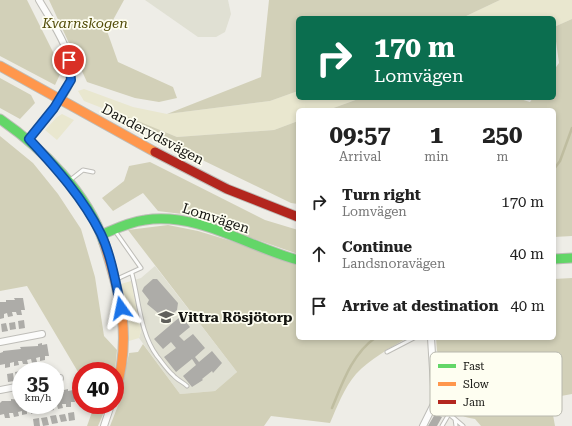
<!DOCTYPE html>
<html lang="en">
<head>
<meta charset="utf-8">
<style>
	:root { --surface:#fff; --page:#f2f2f2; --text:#222; --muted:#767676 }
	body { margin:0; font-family:"Roboto Serif",serif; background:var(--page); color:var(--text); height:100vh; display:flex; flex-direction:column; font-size:15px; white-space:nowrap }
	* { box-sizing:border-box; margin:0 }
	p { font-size:13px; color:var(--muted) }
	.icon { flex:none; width:22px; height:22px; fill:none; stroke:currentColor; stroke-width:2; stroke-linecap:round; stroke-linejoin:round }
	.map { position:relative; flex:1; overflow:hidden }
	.drawer { position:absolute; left:296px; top:108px; width:260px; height:232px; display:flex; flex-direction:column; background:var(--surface); border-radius:6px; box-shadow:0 2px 6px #0003 }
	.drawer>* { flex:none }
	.banner { position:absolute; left:296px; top:16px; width:260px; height:84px; border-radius:6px; box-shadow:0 2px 6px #0003; background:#0b6e4f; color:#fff; overflow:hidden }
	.speed { position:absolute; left:12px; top:362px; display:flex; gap:8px; font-size:20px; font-weight:700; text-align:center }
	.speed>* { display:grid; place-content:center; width:52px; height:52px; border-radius:50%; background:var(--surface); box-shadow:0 2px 6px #0003; line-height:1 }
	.speed small { font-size:10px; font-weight:400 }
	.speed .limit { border:6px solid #d22; background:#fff; color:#111 }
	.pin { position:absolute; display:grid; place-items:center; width:34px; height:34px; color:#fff; margin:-17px; border:2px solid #fff; border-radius:50%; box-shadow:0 1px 4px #0007 }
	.me { position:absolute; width:44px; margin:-22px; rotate:348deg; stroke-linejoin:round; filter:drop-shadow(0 0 3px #0008) }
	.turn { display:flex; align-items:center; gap:14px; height:84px; padding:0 12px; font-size:18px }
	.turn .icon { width:52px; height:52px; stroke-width:2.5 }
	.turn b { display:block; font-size:28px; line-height:34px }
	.eta { display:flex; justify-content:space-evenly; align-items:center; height:68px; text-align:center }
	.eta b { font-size:24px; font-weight:700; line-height:28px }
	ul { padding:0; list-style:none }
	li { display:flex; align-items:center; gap:12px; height:52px; padding:0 12px }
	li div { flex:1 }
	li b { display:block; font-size:15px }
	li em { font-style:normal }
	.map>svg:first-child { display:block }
	.built { fill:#e0e0d3 }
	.green { fill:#e9e7cf }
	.forest { fill:#d2d0b8 }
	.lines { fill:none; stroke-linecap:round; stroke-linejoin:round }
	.stream { stroke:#bfbda0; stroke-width:2.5 }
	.building { fill:#adaca8 }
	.lane-casing { stroke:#bebdb8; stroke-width:5 }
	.street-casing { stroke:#bebdb8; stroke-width:8 }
	.fast-casing { stroke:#bebdb8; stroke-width:11 }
	.slow-casing { stroke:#bebdb8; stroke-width:11 }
	.jam-casing { stroke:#bebdb8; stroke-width:11 }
	.lane { stroke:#fcfcfb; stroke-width:3 }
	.street { stroke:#fcfcfb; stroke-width:6 }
	.fast { stroke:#63d668; stroke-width:9 }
	.slow { stroke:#ff974d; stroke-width:9 }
	.jam { stroke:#b3261e; stroke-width:9 }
	.route-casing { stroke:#114b97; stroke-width:10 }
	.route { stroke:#1a73e8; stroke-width:7 }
	.labels { text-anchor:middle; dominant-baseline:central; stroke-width:3.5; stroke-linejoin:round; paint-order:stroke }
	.park-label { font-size:14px; font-style:italic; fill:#534d09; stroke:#fefef1 }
	.street-label { font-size:14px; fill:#141410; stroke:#fefef1 }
	.poi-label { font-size:14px; font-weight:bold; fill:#141410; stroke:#fefef1; text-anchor:start }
	.key { fill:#fefef1; stroke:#b8b8ae; stroke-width:1 }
	.key-label { font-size:11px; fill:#141410 }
</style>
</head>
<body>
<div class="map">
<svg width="572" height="426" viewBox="0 0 572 426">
	<rect width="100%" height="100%" fill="#eeede7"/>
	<path class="built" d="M145,0H228L231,14L225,32L216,37H198Z
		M155,266L237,372L215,391L180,394L139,338L141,331L131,281L141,278Z"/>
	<path class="green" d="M500,0H572V19L554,27V18H462Z
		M84,89L133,107L167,114L270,101L298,91V98H361L328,110H298V121L274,130L177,137L84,101L78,91Z
		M62,114L74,120L57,140L45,130L57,117Z
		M131,281L141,331L139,338L129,341L128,315L121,284Z"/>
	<path class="forest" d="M0,0H27L62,70L55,85L0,56Z
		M49,0H124L107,31L118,62L173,87L177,98L159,102L135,98L87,82Z
		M269,0H500L462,18H298V91L270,101L167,114L261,77Z
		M572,19V236L554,237V110H328L361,98H517L530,102L533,98H554V70L559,63L554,27Z
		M0,78L31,95L35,103L20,119L0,108Z
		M111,110L177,137L274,130L298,121V204L291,203L163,141Z
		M0,136L33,163L58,194L81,229L95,277L104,336L117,350L115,371H81V377L27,286L0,291Z
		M150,162L265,220L298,230V254L182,214L158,211L143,193L113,211L102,198L124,181L129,166Z
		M168,225L198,231L298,261V338H407C390,348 370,359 356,374C344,388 337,407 330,423L271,416L264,426H110L119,403L129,353L138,352L143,344L180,394L215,391L237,372L128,230Z
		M572,278V394L550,398L555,426H481L475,419C453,416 448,404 440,385L454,377L459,356L443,358L437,351L436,338H554V279Z
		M90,405H107L98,426H87L92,412Z"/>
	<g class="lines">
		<path class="stream" d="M554,169L560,161L572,128
			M332,408C342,384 352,354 375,338"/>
	</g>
	<path class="building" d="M153,279H157L178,303L177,310L168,318H164L147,304L149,300L142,291L144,287Z
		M14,298H23L25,310H21L22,315H17L16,312H12L13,316L8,317L7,313L4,314V318L0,319V302H6V300H15Z
		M181,316L190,327L179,336L184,341L193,334L205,348L195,357L199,362L212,351L222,363L213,373L212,371L202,379L203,380L192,387L183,376L196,365L192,359L176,372L164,357L176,348L171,342L163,349L154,339Z
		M24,320L25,328L19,329L18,321Z
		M15,322L16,329L10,330L9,323Z
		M6,323L8,331L2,332L1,324Z
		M42,343V345L47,344L49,356H45V360L40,361V357L36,358L37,362L32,363L31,359L27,360L28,364H23L22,361H18L19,365L14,366V362L10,363V367L5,368V364L0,365V353L3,352V351L21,349L20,347L38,346V344Z
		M21,371V379L17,380L15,372Z
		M13,373L14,381L8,382L7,374Z
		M68,389V391L73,390L75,402H71V407H66V404H62L63,408L58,409L57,405H55V392H64V390Z
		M11,399L21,400V405H53L54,410L49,411L48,407H44L45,412H40V408L36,409V413L31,414V410H27V414L22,415V411L18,412L19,416L14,417L13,413H9L10,418H5L4,414L0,415V403L2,401H11Z
		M74,412L75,420L69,421L68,413Z
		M65,414L67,421L61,422L59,415Z
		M435,414L442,417L437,426H428Z
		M56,415L58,423L52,424L50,416Z
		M47,417L49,425L43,426L41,418Z
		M39,418L40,426H34L33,419Z"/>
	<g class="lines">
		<defs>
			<path id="lane" d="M69,181L83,170L93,172
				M115,231L141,268L117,279
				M132,274C139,300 140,333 157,356C162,362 167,370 173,375C177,380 183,382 187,386
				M387,352L414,338
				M435,402L463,426
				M455,419L456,426
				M442,426L449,414"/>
			<path id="street" d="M29,139C39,126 69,94 71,79C75,54 51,21 39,0
				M0,342L42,334
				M55,379L60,378
				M0,390L21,386
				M104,426L111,405
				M423,426L435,402L431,338"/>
			<path id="fast" d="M0,119C42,148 88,193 104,243
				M101,235C115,229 129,222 145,220C199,212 248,247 298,260
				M554,259L572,258"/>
			<path id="slow" d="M0,66L155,152
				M104,243C121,297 132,337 115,394"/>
			<path id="jam" d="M155,152L227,189L298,217"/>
		</defs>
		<use href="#lane" class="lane-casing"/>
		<use href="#street" class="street-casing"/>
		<use href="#fast" class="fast-casing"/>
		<use href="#slow" class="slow-casing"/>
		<use href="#jam" class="jam-casing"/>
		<use href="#lane" class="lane"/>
		<use href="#street" class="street"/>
		<use href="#fast" class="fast"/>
		<use href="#slow" class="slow"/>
		<use href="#jam" class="jam"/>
	</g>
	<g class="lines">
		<defs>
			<path id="route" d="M69,60L71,80L54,108L29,139C56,168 83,198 101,234C111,255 116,284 121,308"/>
		</defs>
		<use href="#route" class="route-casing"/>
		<use href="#route" class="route"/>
	</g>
	<defs>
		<symbol id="school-bare" viewBox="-9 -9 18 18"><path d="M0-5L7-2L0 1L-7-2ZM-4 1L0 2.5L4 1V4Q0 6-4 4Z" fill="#60605b" stroke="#fefef1" stroke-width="2.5" paint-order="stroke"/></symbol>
	</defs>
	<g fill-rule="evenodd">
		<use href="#school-bare" x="155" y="306" width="22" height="22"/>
	</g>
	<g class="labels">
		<g class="park-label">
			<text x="85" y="23">Kvarnskogen</text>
		</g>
		<g class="street-label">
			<text transform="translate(153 134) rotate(28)">Danderydsvägen</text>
			<text transform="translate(216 218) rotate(18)">Lomvägen</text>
		</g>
		<g class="poi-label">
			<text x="178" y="317">Vittra Rösjötorp</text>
		</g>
	</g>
	<rect x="430" y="352" width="132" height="64" rx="6" class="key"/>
	<rect x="438" y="364" width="18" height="4" fill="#63d668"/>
	<rect x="438" y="382" width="18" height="4" fill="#ff974d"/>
	<rect x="438" y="400" width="18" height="4" fill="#b3261e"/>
	<g class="key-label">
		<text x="463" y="370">Fast</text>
		<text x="463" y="388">Slow</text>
		<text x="463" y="406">Jam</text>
	</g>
</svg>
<div class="speed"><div>35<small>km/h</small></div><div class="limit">40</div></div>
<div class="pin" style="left:69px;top:60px;background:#d93025"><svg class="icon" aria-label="arrive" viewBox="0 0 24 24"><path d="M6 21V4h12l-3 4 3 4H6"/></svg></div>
<svg class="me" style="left:121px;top:308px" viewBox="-20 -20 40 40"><path d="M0-17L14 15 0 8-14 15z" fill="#1a73e8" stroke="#fff" stroke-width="4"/></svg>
<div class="banner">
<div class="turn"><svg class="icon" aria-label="right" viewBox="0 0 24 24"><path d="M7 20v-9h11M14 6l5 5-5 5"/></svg><div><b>170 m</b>Lomvägen</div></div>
</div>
<section class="drawer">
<div class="eta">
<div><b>09:57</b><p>Arrival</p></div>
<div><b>1</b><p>min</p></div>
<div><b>250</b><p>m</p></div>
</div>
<ul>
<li><svg class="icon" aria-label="right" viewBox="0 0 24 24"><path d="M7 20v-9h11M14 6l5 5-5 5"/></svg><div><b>Turn right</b><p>Lomvägen</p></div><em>170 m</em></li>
<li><svg class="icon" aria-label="ahead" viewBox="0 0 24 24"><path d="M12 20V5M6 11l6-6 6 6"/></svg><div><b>Continue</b><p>Landsnoravägen</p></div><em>40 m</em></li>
<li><svg class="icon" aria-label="arrive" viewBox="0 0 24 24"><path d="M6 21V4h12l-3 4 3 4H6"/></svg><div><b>Arrive at destination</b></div><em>40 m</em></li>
</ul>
</section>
</div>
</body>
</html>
